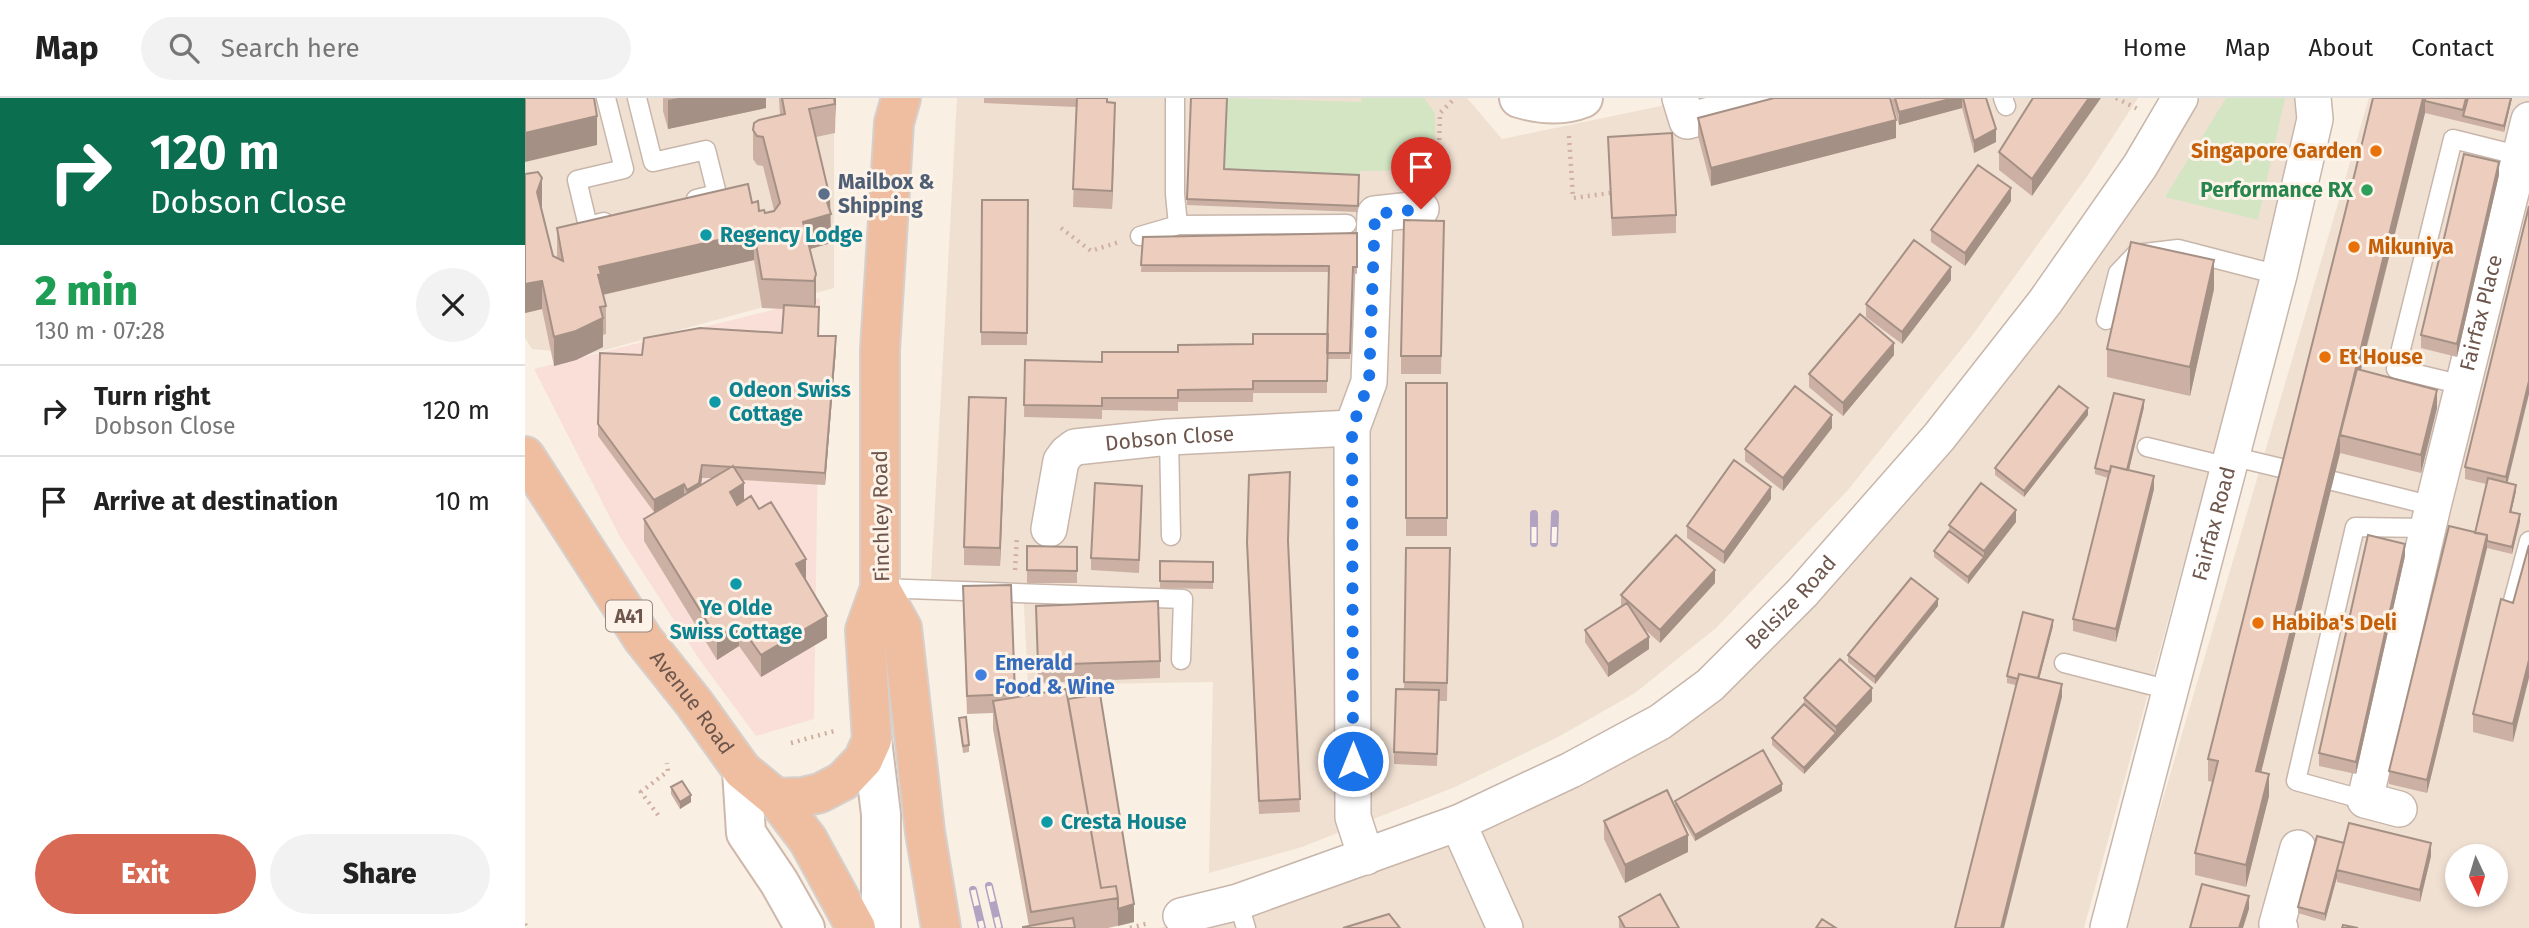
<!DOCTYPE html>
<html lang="en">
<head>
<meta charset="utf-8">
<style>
	:root { --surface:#fff; --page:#f2f2f2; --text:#222; --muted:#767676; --line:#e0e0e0; --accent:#d76955 }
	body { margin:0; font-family:"Fira Sans",sans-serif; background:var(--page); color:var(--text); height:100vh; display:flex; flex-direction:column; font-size:26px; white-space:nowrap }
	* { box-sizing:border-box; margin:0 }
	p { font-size:23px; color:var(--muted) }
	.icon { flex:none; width:38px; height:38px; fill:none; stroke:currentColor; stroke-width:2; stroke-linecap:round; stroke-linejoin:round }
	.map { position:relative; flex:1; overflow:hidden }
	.side { display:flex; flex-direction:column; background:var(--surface); width:525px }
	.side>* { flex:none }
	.hud { background:#0b6e4f; color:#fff; overflow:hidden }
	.needle { width:46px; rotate:176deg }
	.fabs { position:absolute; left:1920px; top:746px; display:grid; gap:14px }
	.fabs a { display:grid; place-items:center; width:63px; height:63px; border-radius:50%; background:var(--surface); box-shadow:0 4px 10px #0003; font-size:35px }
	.pin { position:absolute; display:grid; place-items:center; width:60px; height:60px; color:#fff; margin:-72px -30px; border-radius:50% 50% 50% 0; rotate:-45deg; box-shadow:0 0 7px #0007 }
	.pin .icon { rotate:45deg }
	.me { position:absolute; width:77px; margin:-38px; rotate:0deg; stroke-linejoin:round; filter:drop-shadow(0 0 5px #0008) }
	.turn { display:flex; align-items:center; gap:24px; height:147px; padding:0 35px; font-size:32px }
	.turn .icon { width:91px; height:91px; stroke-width:2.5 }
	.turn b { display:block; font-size:49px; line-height:60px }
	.round { display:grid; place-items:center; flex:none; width:74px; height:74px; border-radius:37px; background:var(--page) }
	.head { display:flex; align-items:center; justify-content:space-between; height:119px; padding:0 35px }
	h1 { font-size:42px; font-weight:800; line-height:52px; color:#1e9e55 }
	.cta { display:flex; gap:14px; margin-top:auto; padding:14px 35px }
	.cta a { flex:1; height:80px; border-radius:42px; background:var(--accent); color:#fff; font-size:28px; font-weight:800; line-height:80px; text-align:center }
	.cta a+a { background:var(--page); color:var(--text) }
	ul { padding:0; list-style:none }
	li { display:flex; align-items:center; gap:21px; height:91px; padding:0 35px; border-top:2px solid var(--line) }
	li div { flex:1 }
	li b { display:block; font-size:26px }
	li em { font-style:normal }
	header { display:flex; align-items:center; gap:42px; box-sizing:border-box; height:98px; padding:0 35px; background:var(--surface); border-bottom:2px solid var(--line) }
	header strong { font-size:33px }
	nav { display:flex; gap:38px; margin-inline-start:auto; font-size:24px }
	.search { width:490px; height:63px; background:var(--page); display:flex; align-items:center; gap:18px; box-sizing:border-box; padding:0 24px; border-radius:38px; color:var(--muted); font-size:26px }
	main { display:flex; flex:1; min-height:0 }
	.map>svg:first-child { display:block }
	.residential { fill:#f0e0d2; fill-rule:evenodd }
	.commercial { fill:#f9dfd8 }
	.green { fill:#d3e5c3 }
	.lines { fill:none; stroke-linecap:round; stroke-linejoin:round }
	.service-casing { stroke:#c8b6ab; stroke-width:21 }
	.minor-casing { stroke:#c8b6ab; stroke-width:38 }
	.secondary-casing { stroke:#ceb8ac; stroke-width:42 }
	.trunk-casing { stroke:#d6d0cd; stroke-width:42 }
	.path { stroke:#d0b0a1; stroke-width:4.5; stroke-dasharray:2 5; stroke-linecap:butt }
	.service { stroke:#fff; stroke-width:18 }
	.minor { stroke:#fff; stroke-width:35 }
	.secondary { stroke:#fff; stroke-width:38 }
	.trunk { stroke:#efbea1; stroke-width:38 }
	.rail-casing { stroke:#b1a3c1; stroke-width:8 }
	.rail { stroke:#fdf3e9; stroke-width:5; stroke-dasharray:16; stroke-linecap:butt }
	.wall { fill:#cbb0a3; fill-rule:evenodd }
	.shaded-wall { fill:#a59085 }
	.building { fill:#eccdbe; stroke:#a59085; stroke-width:2 }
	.route { stroke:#1a73e8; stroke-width:12; stroke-dasharray:0 21.6 }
	.food-dot { fill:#e8710a; stroke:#fdf3e9; stroke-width:2.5 }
	.leisure-dot { fill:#2e9e5b; stroke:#fdf3e9; stroke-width:2.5 }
	.service-dot { fill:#5c6f8a; stroke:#fdf3e9; stroke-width:2.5 }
	.culture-dot { fill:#0f9aa8; stroke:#fdf3e9; stroke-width:2.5 }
	.shop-dot { fill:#3f7fe0; stroke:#fdf3e9; stroke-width:2.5 }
	.labels { text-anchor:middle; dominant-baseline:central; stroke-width:6; stroke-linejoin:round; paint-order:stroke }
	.shield { fill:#fdf3e9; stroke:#99857b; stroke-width:2 }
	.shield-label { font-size:19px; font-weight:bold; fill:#6e564c }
	.food-label { font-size:21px; font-weight:bold; fill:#c56008; stroke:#fdf3e9; text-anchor:start }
	.service-label { font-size:21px; font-weight:bold; fill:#4e5e75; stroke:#fdf3e9; text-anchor:start }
	.leisure-label { font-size:21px; font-weight:bold; fill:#27864d; stroke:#fdf3e9; text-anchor:end }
	.culture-label { font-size:21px; font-weight:bold; fill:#0d838f; stroke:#fdf3e9; text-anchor:start }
	.street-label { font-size:21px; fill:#6e564c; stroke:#fdf3e9 }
	.shop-label { font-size:21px; font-weight:bold; fill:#366cbe; stroke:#fdf3e9; text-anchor:start }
</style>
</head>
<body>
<header>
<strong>Map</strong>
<div class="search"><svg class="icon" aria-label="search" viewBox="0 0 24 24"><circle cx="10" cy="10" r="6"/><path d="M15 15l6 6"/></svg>Search here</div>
<nav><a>Home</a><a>Map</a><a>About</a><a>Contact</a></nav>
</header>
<main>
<section class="side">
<div class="hud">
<div class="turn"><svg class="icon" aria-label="right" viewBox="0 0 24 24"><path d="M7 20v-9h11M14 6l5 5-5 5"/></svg><div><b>120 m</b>Dobson Close</div></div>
</div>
<div class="head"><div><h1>2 min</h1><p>130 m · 07:28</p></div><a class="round"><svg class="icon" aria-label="close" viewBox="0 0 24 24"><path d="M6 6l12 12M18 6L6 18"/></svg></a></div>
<ul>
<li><svg class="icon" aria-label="right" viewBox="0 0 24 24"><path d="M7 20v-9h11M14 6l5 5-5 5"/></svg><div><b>Turn right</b><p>Dobson Close</p></div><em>120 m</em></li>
<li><svg class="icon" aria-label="arrive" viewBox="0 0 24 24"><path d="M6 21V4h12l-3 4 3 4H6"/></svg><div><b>Arrive at destination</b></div><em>10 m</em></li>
</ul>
<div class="cta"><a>Exit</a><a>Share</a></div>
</section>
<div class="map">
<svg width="2004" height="830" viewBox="0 0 2004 830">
	<rect width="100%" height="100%" fill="#f9efe3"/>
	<path class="residential" d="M0,0H309V190L39,263V254L7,251L0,240Z
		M432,0H942L977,41L1174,0H1613L1563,77L1446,239L1322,393L1191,530L1110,595L1033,639L930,689L777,749L684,775L688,584L503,587L498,490L406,481Z
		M1675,0H1784L1785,3L1559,830H635L726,807L885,761L1055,689L1125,647L1190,600Z
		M1844,0H2004V830H1600ZM1932,758H1970V796H1932Z"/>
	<path class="commercial" d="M295,200L289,621L231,638L174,561L95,439L9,271Z"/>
	<path class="green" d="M702,0L836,4L837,0H899L910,15L911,72L835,73L834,83L699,78Z
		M1701,0H1760L1733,122L1640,99Z"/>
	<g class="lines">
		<defs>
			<path id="service" d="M112,0L128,64L181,52L192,96L171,101
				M650,0V96L653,127
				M1478,0L1481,8
				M79,124L63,128L52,82L99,71L81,0
				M615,138L653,127L822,126
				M1581,222L1593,175L1611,156L1653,151L1754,177
				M1938,287L1871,271L1928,41L1996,58
				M644,339L646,438
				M1622,349L1704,369
				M1706,358L1760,371
				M1808,383L1908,408
				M355,490L658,501L656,562
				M1985,514L2004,443
				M1539,565L1645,592
				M1840,702L1771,683L1830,429L1903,430
				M713,804L721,830"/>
			<g id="minor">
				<path d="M1155,0L1162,23L1250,0"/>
				<path id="s1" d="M524,431L536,363L542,355L550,349L644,339L827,330"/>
				<path id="s2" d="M1874,711L1840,702L1908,408L2004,22"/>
				<path d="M933,725L980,830"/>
				<path d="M841,759L828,719L827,330L844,284L850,116L896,111"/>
				<path id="s3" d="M656,818L713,804L933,725L1046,672L1135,624L1185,587L1277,495L1414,339L1520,204L1615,68L1655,0"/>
				<path id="s4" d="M1583,830L1754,177L1790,21L1788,0"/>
				<path d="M1755,830L1752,826L1773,750"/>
			</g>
			<path id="secondary" d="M994,0C1014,6 1038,8 1058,0
				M347,642L356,716V830
				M217,672L221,735L254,784L280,830"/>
			<g id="trunk">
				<path d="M376,0L369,25L355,252V490L377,530L400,734L416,830"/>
				<path id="s5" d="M0,358L118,541L169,605L217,672L251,700L283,742L331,830"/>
				<path d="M251,700L278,699L295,695L318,683L338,662L347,642L340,532L355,490"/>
			</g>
		</defs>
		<use href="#service" class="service-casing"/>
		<use href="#minor" class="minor-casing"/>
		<use href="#secondary" class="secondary-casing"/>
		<use href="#trunk" class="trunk-casing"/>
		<path class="path" d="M1591,0L1613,11
			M1044,38L1048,100L1085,95
			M913,84L915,15L930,0
			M536,130L566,153L594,144
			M490,472L492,438
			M266,645L313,632
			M133,717L116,694L143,673L142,665
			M0,826L2,830
			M605,830L624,825"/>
		<use href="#service" class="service"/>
		<use href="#minor" class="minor"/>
		<use href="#secondary" class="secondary"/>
		<use href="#trunk" class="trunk"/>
		<defs>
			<path id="rail" d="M1009,445V416
				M1029,445L1030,416
				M464,788L474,830
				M448,792L457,830"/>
		</defs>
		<use href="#rail" class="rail-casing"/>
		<use href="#rail" class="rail"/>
	</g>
	<path class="wall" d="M138,0H241V10L143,31L138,13Z
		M254,0H311L310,35L291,39L305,100L306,145L285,151L291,176V205L290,208L293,238L311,251L300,387L217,382L219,402L281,482L302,540L236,579L214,548L192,562L119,443V421L145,406L129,414L73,338V326L117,257L257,235L259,211L237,210L229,162L78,197L81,208V236L78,237V249L51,262L29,268L17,211L0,215V76L17,109V110L28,158L32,160V130L227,105L234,113L240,115L249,112L238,68L232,67L228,61V32L255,17ZM177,380H188L176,388Z
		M459,0H582V4L590,22L587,111L548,109L551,9L459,5Z
		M1366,0H1461L1471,44L1449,55L1437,10L1374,27Z
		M1508,0L1507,98L1474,72V54Z
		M1848,0H1987L1979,34L1900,15L1836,273L1912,310L1896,375L1815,355L1736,674L1744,698L1721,789L1670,777V755L1688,684L1683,683V661L1824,99Z
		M1173,20L1371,40L1186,88L1173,38Z
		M1083,39L1151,117V135L1087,138Z
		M699,71L834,77L833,114L662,107V101Z
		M1974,77L1932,259L1896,250V237Z
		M457,102H503L502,247H456Z
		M1486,103L1440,168L1406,144V132Z
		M2004,108L1982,385L1991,393L1986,414L1995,423L1987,456L1962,450L1902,695L1864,686V673L1950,435L1961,386L1940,381V369Z
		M919,123L916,276H876V258Z
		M832,135V176L828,175L825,261H802V255V295H728V304H653V313L577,312V321L499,319L500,262L577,264L728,246L803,236L804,174H616L618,139Z
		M1426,182L1377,246L1341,219V206Z
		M1689,191L1665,298L1582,279V251Z
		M1369,257L1318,318L1284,289V276Z
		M881,285H922V438H881Z
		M1619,309L1604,372L1629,391L1591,544L1548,533V521L1583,380L1570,376V370Z
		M1563,317L1499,399L1470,377V370Z
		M481,318L475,468L439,467V449Z
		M1307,330L1258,393L1220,363V351Z
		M724,377L763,448L775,714L734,716L722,457Z
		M617,400L614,475L566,472V460Z
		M1246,401L1199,466L1162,440V428Z
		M1491,424L1443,486L1409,459V453L1424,433V427Z
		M502,448L552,449V485H502Z
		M881,450H925L922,603H914L912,668L869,666V654L879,591Z
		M1880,458L1831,676L1794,668V655Z
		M635,463L688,464V491L635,490Z
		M1190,485L1135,545L1117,529L1124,551L1083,579L1060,544V532L1096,508V497Z
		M486,487L490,599L543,601L609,824L583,830H498L504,828L468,631V615L442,616L438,506V488Z
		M1988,505V644L1948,634V616Z
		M511,508L635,563V580L513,585Z
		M1413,508L1350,586L1323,564V557Z
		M1528,528L1514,581L1537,599L1482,585V578Z
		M1279,600L1347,603L1279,676L1247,647V640L1279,606Z
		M434,620L444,647V654L438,655Z
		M146,689L166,704L155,711L146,696Z
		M1257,693L1170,743L1150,709V703Z
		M1079,723L1163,754L1100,785L1079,741Z
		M1819,745L1906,758L1895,804L1812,784V779L1800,823L1773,815V809Z
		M1094,819L1154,830H1094Z"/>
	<path class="shaded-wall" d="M153,0H241V10L143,31V2Z
		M307,0H311L310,19V6Z
		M1429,0H1437V10L1374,27V14Z
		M1564,0H1576L1507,98V81Z
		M1898,0H1903L1900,3V15L1819,338L1815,337V355L1731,695V673Z
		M1986,0H1987L1979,34V28Z
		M590,5V22L587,111V93Z
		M72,18V47L0,64V35Z
		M1371,22V40L1186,88V70Z
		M1471,31V44L1449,55V43Z
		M1974,64V77L1932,259V246Z
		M17,80V109L12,122V94Z
		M1486,90V103L1440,168V155Z
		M305,100L306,145L278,153V124Z
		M229,134V162L76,197L73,177L74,169Z
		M1689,162V191L1665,298V269Z
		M1426,169V182L1377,246V234Z
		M291,176V205L289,212V183Z
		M17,183V211L0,215V186Z
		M78,220V249L51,262L29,268V239Z
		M311,238V251L300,387V375Z
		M1369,245V257L1318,318V305Z
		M2004,283V296L1981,391V379Z
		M1912,292V310L1896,375V357Z
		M481,300V318L475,468V450Z
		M1619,302V309L1601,384V378Z
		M1563,310V317L1499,399V393Z
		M1307,317V330L1258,393V380Z
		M177,367V380L174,398L162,405V392Z
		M1629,378V391L1591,544V531Z
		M219,385V408L205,416V394Z
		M159,386V398L129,414V402Z
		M1991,387V393L1985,420V414Z
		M1246,389V401L1199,466V454Z
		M1491,412V424L1443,486V479L1459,459V453Z
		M1995,416V423L1987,456V449Z
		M1962,437V450L1902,695V682Z
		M1880,446V458L1831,676V664Z
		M281,461V483L271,466Z
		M1190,472V485L1135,545V532Z
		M1413,501V508L1350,586V579Z
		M302,518V540L236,579V557Z
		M1528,522V528L1511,593V586Z
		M214,526V548L192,562V540Z
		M1124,539V551L1083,579V566Z
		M2004,562V580L1988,644V626Z
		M1537,586V599L1479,830H1476Z
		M1347,590V603L1311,642V629Z
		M1311,635V642L1279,676V670Z
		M1744,676V698L1721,789V767Z
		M1257,686V693L1170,743V737Z
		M166,697V704L155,711V704Z
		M1163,737V754L1100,785V767Z
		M1906,745V758L1895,804V792Z
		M1812,772V779L1800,823V816Z
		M1724,798V811L1718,830H1714Z
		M609,806V824L593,828V811Z"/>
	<path class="building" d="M0,0H69L72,18L0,35Z
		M257,0H309L310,6L284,11L305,100L302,104L306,116L278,124L291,176L289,183L237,181L229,134L74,169L76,176L73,177L81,208L75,209L78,220L51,233L29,239L17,183L0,186V76L13,74L17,80L12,94L28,158L38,163L32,130L223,86L227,105L233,103L234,113L239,112L240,115L249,113L255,105L238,39L232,38L228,32L229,25L234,22L260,16Z
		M552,0H582V4L590,5L587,93L548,91Z
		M666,0H702L699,71L834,77L833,108L662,101Z
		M1249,0H1365L1371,22L1186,70L1173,20Z
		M1370,0H1429L1374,14Z
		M1438,0H1461L1471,31L1449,43Z
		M1508,0H1564L1507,81L1474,54Z
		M1848,0H1898L1731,673L1744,676L1721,767L1670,755L1693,663L1683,661L1824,99Z
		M1900,0H1941L1938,12L1900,3Z
		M1943,0H1986L1979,28L1938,18Z
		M1147,35L1151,117L1087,120L1083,39Z
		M1939,56L1974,64L1932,246L1896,237Z
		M1453,67L1486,90L1440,155L1406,132Z
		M457,102H503L502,235L456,234Z
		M2004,108V283L1981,379L1940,369Z
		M879,122L919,123L916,258H876Z
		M832,135V169H828L825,255H802L804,168L616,167L618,139Z
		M1389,142L1426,169L1377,234L1341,206Z
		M1606,144L1689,162L1665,269L1582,251Z
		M259,207L294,209L293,238H311L300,375L209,369L208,368L207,369L177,367L174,385L162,392L159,386L129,402L73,326L75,255L117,257L119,240L175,230L257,235Z
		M1335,216L1369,245L1318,305L1284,276Z
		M728,236H803L802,283H728V291L653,292V300H577V308L499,307L500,262L577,264V254H653V247L728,246Z
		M1832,271L1912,292L1896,357L1815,337Z
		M881,285H922V420H881Z
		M1270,288L1307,317L1258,380L1220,351Z
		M1534,288L1563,310L1499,393L1470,370Z
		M1589,295L1619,302L1602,372L1586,368L1585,374L1570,370Z
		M444,299L481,300L475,450L439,449Z
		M1209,362L1246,389L1199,454L1162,428Z
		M208,368L219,385L205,394L212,407L226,398L234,411L246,404L281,461L271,466L302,518L236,557L214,526L192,540L119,421Z
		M1586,368L1629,378L1591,531L1548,521Z
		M765,374L763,443L775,701L734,703L722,444L724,377Z
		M1963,380L1991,387L1985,414L1995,416L1987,449L1962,443V437L1950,435Z
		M570,385L617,388L614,462L566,460Z
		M1456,385L1491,412L1459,453L1424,427Z
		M1924,428L1962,437L1902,682L1864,673Z
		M1424,433L1459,459L1443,479L1409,453Z
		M1151,437L1190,472L1135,532L1096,497Z
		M1843,437L1880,446L1831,664L1794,655Z
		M2004,447V562L1988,626L1948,616L1976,501L1988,505Z
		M502,448L552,449V473L502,472Z
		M881,450H925L922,585L879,584Z
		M635,463L688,464V484L635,483Z
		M1386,480L1413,501L1350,579L1323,557Z
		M486,487L490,596L442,598L438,488Z
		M633,503L635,563L513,567L511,508Z
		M1102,505L1124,539L1083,566L1060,532Z
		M1498,514L1528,522L1513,580L1494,576L1493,581L1482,578Z
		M1315,561L1347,590L1311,629L1279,600Z
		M1494,576L1537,586L1476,830H1430Z
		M541,591L576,790L591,788L593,800L506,814L468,603Z
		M871,591L914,592L912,656L869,654Z
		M575,596L609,806L593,811V800L591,788L576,790L543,601Z
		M1279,606L1311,635L1279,670L1247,640Z
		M441,619L444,647L438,648L434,620Z
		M1238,652L1257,686L1170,737L1150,703Z
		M157,683L166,697L155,704L146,689Z
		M1142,692L1163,737L1100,767L1079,723Z
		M1824,725L1906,745L1895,792L1812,772Z
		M1792,738L1819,745L1800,816L1773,809Z
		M1677,786L1724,798L1714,830H1665Z
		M1135,796L1154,830H1100L1094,819Z
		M864,816L875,830H818Z
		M548,820L550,830H498V829Z
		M1297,821L1311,830H1291Z
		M1818,827L1833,830H1817Z"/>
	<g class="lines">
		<path class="route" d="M828,663L827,330L844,284L850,116L896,111"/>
	</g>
	<g class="food-dot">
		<circle cx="1851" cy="53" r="7"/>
		<circle cx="1829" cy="149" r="7"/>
		<circle cx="1800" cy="259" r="7"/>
		<circle cx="1733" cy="525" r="7"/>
	</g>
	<circle class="leisure-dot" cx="1842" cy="92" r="7"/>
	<circle class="service-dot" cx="299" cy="96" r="7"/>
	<g class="culture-dot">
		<circle cx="181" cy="137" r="7"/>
		<circle cx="190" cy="304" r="7"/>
		<circle cx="211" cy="486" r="7"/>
		<circle cx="522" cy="724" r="7"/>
	</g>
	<circle class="shop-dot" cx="456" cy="577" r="7"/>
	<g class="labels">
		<rect class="shield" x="81" y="502.5" width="46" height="31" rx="5"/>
		<g class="shield-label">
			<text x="104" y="518">A41</text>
		</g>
		<g class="food-label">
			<text x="1837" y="53" text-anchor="end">Singapore Garden</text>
			<text x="1843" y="149">Mikuniya</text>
			<text x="1814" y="259">Et House</text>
			<text x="1747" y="525">Habiba's Deli</text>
		</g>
		<g class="service-label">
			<text x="313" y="84">Mailbox &amp;<tspan x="313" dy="24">Shipping</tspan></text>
		</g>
		<g class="leisure-label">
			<text x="1828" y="92">Performance RX</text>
		</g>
		<g class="culture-label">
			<text x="195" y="137">Regency Lodge</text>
			<text x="204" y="292">Odeon Swiss<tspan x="204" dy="24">Cottage</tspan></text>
			<text x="211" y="510" text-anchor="middle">Ye Olde<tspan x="211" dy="24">Swiss Cottage</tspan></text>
			<text x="536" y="724">Cresta House</text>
		</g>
		<g class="street-label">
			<text stroke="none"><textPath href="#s2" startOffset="536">Fairfax Place</textPath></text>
			<text stroke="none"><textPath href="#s1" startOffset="184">Dobson Close</textPath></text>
			<text transform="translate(356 418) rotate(-91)">Finchley Road</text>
			<text stroke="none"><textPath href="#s4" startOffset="418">Fairfax Road</textPath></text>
			<text stroke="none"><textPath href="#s3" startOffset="696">Belsize Road</textPath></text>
			<text stroke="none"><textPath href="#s5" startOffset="298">Avenue Road</textPath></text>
		</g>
		<g class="shop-label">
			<text x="470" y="565">Emerald<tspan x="470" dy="24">Food &amp; Wine</tspan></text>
		</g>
	</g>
</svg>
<div class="fabs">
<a><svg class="needle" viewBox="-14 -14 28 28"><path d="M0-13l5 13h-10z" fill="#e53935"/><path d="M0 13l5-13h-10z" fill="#767676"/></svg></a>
</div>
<div class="pin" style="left:896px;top:111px;background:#d93025"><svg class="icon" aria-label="arrive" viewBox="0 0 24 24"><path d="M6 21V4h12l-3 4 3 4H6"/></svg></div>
<svg class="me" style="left:828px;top:663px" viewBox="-20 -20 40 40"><circle r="17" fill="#1a73e8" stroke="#fff" stroke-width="3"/><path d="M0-11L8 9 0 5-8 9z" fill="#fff"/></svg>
</div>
</main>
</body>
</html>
